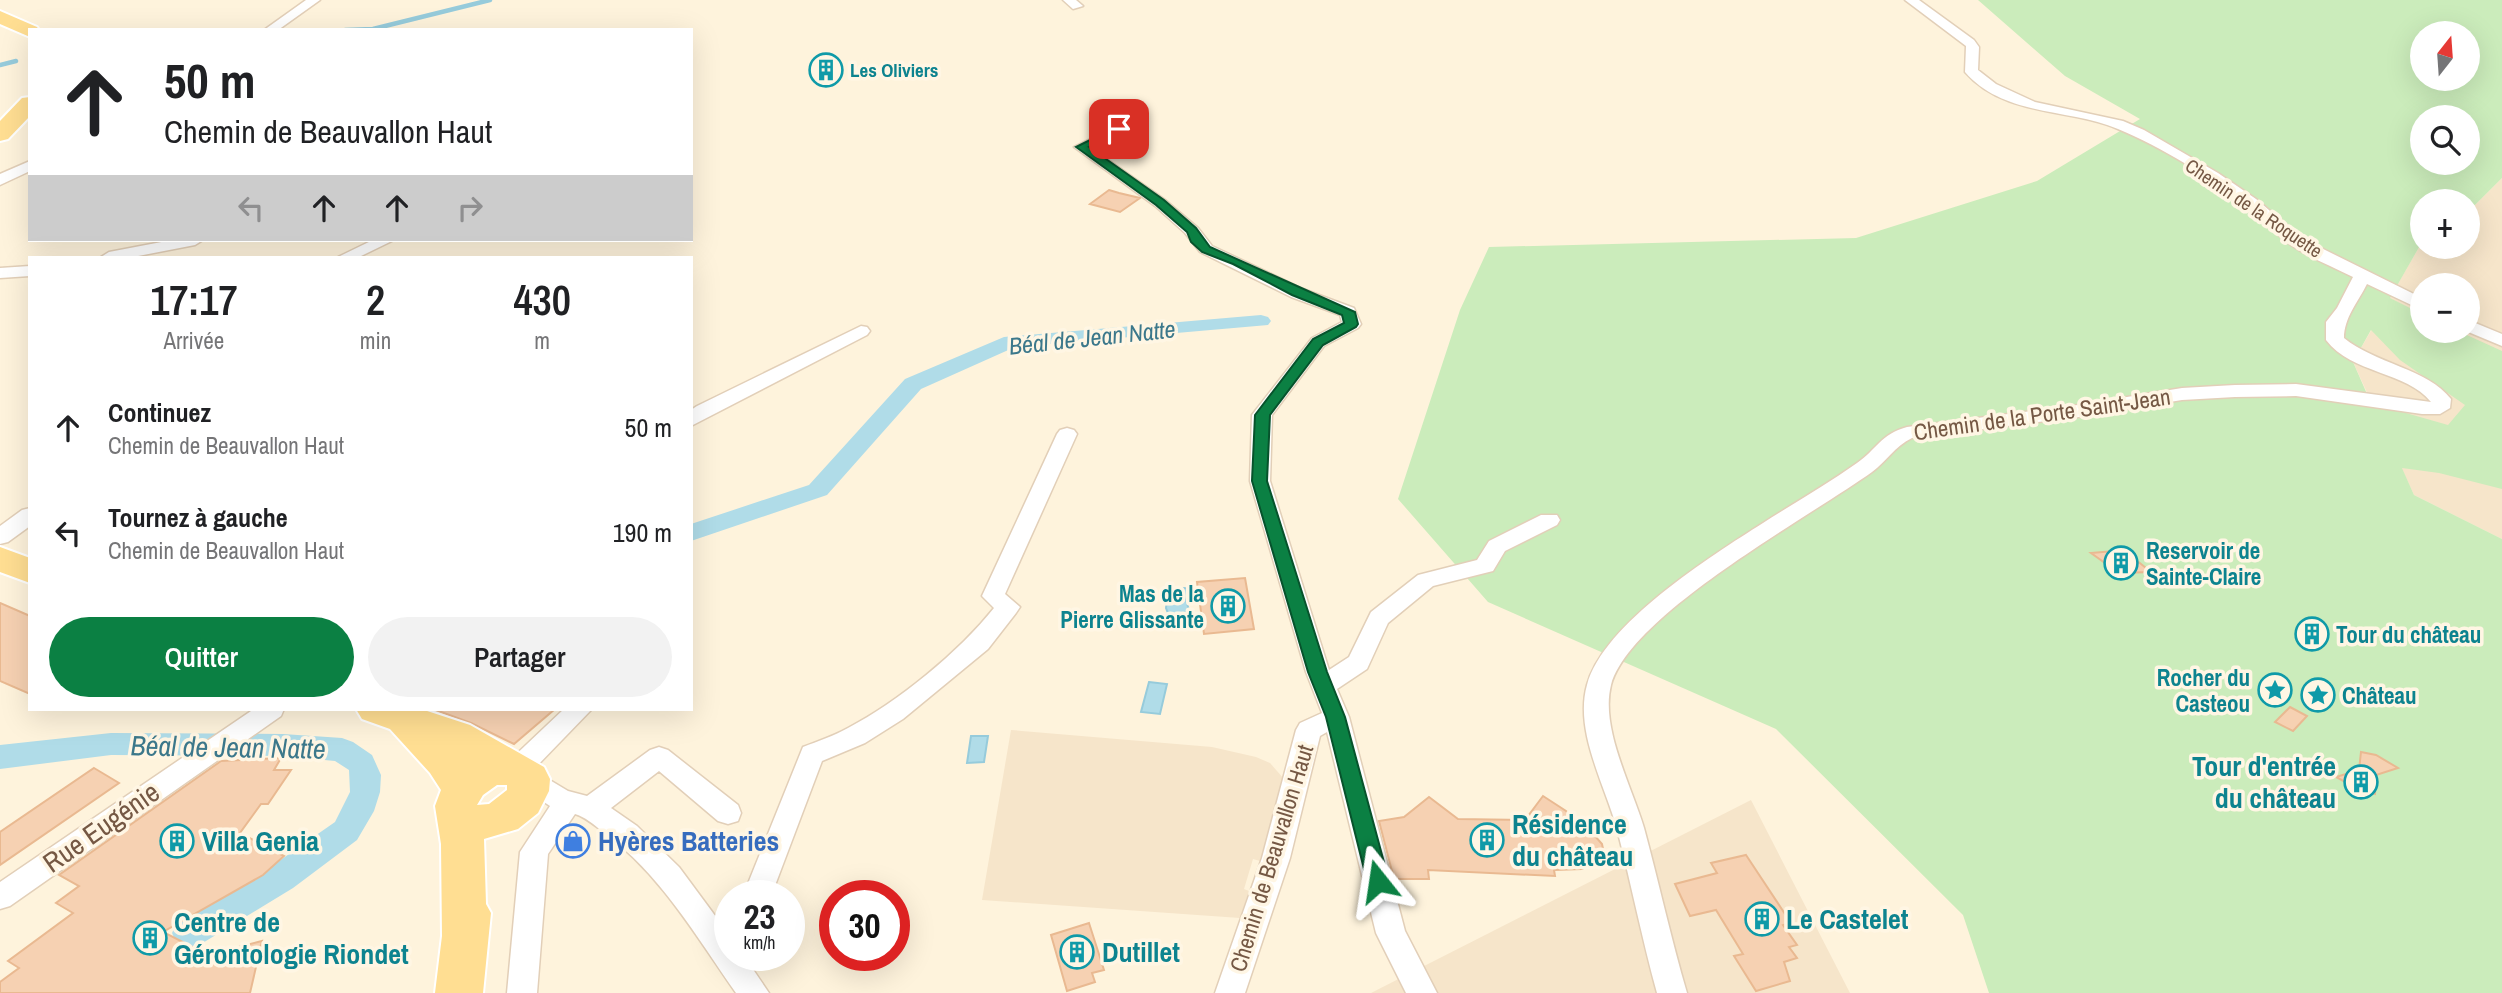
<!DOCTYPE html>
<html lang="fr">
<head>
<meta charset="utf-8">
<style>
	:root { --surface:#fff; --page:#f2f2f2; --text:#202124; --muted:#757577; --accent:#0b8043 }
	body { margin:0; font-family:"Archivo Narrow",sans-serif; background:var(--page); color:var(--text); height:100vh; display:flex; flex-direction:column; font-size:26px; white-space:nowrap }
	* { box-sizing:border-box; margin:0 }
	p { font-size:23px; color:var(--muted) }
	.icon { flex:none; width:38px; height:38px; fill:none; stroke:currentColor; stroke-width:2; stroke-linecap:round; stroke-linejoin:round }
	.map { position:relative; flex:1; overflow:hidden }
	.panel { position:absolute; left:28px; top:256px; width:665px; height:455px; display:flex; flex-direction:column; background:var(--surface); border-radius:0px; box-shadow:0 7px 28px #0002 }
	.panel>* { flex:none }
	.banner { position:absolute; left:28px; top:28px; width:665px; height:214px; border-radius:0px; box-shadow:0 7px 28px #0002; background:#fff; color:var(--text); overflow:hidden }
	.needle { width:46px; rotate:17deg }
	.controls { position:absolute; left:2410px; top:21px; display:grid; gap:14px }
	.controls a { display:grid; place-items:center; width:70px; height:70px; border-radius:50%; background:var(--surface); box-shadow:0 7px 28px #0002; font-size:35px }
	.speed { position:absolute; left:714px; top:880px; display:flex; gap:14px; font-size:35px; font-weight:700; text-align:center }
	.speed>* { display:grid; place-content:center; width:91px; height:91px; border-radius:50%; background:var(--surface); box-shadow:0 7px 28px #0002; line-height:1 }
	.speed small { font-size:18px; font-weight:400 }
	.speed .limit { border:10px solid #d22; background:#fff; color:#111 }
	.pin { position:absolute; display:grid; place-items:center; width:60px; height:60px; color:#fff; margin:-30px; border-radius:14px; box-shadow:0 4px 10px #0006 }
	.me { position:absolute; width:77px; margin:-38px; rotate:345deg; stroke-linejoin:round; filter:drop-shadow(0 0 5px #0008) }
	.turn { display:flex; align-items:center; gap:24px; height:147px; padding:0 21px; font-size:32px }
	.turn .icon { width:91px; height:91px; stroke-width:2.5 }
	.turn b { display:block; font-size:49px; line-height:60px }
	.lanes { display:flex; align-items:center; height:66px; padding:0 21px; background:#0003; justify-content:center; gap:35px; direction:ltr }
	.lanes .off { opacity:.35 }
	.eta { display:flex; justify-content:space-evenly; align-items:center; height:119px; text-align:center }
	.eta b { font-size:42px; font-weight:600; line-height:49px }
	.button { display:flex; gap:14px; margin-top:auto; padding:14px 21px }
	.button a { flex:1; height:80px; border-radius:42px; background:var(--accent); color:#fff; font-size:28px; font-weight:600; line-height:80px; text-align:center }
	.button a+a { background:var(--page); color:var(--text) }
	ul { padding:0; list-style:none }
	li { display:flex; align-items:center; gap:21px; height:105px; padding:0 21px }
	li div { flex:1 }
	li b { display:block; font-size:26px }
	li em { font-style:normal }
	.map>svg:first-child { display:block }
	.residential { fill:#f6e5ca; fill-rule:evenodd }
	.green { fill:#cbecbb; fill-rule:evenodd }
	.water { fill:#b0dce8; stroke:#96cbdb; stroke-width:2 }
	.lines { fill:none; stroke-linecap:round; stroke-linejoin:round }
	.stream { stroke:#96cbdb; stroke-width:4.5 }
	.canal { fill:#b0dce8; fill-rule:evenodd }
	.building { fill:#f6d1b2; stroke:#e9b991; stroke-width:2 }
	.minor-casing { stroke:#e2cfb8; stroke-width:3 }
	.primary-casing { stroke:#fff; stroke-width:4 }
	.minor { fill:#fff; fill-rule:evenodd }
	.primary { fill:#ffde92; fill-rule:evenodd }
	.route { fill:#0b8043; stroke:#07532c; stroke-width:2 }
	.labels { text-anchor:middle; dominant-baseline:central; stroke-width:7; stroke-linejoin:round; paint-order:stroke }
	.far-culture-label { font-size:19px; font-weight:bold; fill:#0d838f; stroke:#fff6e4; text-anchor:start }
	.far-street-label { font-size:19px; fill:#755844; stroke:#fff6e4 }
	.street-label { font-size:23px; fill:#755844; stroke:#fff6e4 }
	.culture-label { font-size:23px; font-weight:bold; fill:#0d838f; stroke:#fff6e4; text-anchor:start }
	.water-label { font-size:24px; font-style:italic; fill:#3c788b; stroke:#fff6e4 }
	.near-water-label { font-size:28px; font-style:italic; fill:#3c788b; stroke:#fff6e4 }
	.near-culture-label { font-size:28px; font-weight:bold; fill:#0d838f; stroke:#fff6e4; text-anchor:start }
	.near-street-label { font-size:28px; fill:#755844; stroke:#fff6e4 }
	.near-shop-label { font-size:28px; font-weight:bold; fill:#366cbe; stroke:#fff6e4; text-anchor:start }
</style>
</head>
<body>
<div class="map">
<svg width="2502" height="993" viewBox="0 0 2502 993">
	<rect width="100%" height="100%" fill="#fef3dc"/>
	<path class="residential" d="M2502,178V539L2414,495L2353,362L2422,242V247H2468V212ZM2422,285H2468V331H2422Z
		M1011,730L1212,747L1256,757L1270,763L1284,779L1260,861L1253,859L1244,889L1249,891L1240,918L982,900Z
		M1751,800L1850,993H1371Z"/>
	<path class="green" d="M1978,0H2502V178L2468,212V201H2422V242L2390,298L2422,314V331H2458L2502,351V489L2439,473L2402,468L2414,495L2502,539V993H1989L1963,915L1776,729L1488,602L1398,499L1460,310L1489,247L1856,238L2037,181L2140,119L2065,76ZM2422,33H2468V79H2422ZM2422,117H2468V163H2422ZM2371,330L2400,360L2465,405L2448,425L2371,403L2353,362Z"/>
	<path class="water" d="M1184,588L1189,589L1186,600L1189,610L1181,616L1170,618L1166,608L1168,592H1177Z
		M1149,682L1167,684L1160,714L1141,712Z
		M971,736H988L984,762L967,763Z"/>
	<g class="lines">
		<path class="stream" d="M345,30L373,29L490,0
			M0,65L16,61"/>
		<path class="canal" d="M1261,315L1268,317L1271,321L1268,325L1015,347L921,389L827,495L691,541V524L809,485L905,379L1004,337Z
			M111,733L283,734L342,738L353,742L372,755L381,775L380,792L374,811L357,840L293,888L201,944L189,948L177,944L172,933L177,922L269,868L335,822L350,792L349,770L335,761L283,756L111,755L0,769V745Z"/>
	</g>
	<path class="building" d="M1109,190L1119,193L1140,198L1120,212L1090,204Z
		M2114,551L2131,556L2151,572L2119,573L2091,553Z
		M1245,578L1254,629L1204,634L1197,582Z
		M0,603L30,616V694L0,681Z
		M2290,707L2307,716L2293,731L2275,722Z
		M433,709H555L514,744L471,723Z
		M2361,752L2376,755L2398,768L2376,775L2375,794L2360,790L2336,777L2359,770Z
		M281,758L274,770H291L268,804H261L240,833L284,856L263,875L163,932L208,955L262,941L250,993H0V982L19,968L8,961L73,913L56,903L79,886L59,875L221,761Z
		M94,768L119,783L0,865V832Z
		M1543,796L1566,811L1575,821L1579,818L1602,844L1604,854L1594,859L1597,862L1582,869L1554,870L1555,876L1428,870L1429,879H1394L1379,821L1404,817L1429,797L1458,819L1525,820Z
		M1746,855L1791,923L1783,925L1797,945L1789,947L1797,958L1784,962L1790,981L1756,991L1734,956L1743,954L1716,910L1690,916L1675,884L1717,873L1711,863Z
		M1089,923L1104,970L1092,973L1095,982L1067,991L1051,935Z"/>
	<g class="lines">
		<defs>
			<path id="minor" d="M306,0H320L278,30H264Z
				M1063,0H1076L1083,6L1073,9Z
				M1905,0H1919L1974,40L1979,47L1978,70L1996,84L2035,102L2123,121L2144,130L2218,173L2256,199L2303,239L2422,298V310L2367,284C2358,302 2344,318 2344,338C2374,363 2428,369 2451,399L2450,408L2440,414H2422L2296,396L2235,397L2182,400L2078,417L1912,438C1894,447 1887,461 1872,472C1811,516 1630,614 1611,685C1600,728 1632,787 1644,828C1659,883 1671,939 1687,993H1657C1642,939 1631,883 1617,829C1605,785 1574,731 1587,685C1603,624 1711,556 1763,523C1794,503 1826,485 1857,463C1876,450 1881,434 1907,427L2078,405L2182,388L2235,385L2296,384L2431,402C2406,371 2352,374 2326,340V322L2337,308L2353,277C2333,267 2310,258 2291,245C2275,234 2262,219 2247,206C2211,177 2161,147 2118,129C2069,108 2004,117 1965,72L1966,46Z
				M1119,125L1124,126V132L1091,148L1165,200L1198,228L1212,246L1303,289L1354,308L1361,324L1358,328L1324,346L1272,415L1270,481L1329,670L1349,657L1371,612L1418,575L1477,560L1489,541L1541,515H1557L1560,520L1557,525L1505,551L1493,571L1433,586L1388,623L1367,669L1337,689L1349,717L1405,931L1437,993H1406L1376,933L1327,732L1320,736L1290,858L1245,993H1215L1262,858L1296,730L1300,723L1322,713L1306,672L1250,481L1252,415L1312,338L1342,322L1340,315L1291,297L1200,252L1185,233L1155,206L1074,147Z
				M30,161V171L0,185V174Z
				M172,240H203L195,245L133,257H101L109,252Z
				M373,240H394L359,257H338Z
				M30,266V276L0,278V268Z
				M2468,320L2502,334V346L2466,331Z
				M861,326L867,327L870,331L867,335L691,426V410L697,406Z
				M1067,428L1074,430L1077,434L1005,594L1020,607L1016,613L988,649L903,719L865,743L822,761L771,896H743L803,747C818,741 834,736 848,728C898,702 959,652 994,608L982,596L1057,434L1060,430Z
				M30,508V526L8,542L0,544V526L22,510Z
				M254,709H284L281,716L10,906L0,909V882Z
				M564,709H592L533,770L568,791L587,796L650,750L659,747L668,750L738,805L741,813L738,821L728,824L718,821L659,771L611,808L637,826L679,867L730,936V956H744L769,993H736C696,936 660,873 602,831C593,824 585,817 575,814L548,854L537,993H507L520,852L550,806L520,786L516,779L508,776L504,769L508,762Z"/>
			<path id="primary" d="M0,11L37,27L39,30H30V37L0,24Z
				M30,97V116L8,139L0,141V121L22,98Z
				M0,547L30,558V583L0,572Z
				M356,709H421L470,725L544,767L550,779L549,791L538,813L518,829L484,839L486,904L491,913L483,993H435L442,936L441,844L435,806L441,790L430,773L390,729L362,719ZM497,785H507V790L489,804L477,805L483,795Z"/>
		</defs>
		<use href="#minor" class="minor-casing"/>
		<use href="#primary" class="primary-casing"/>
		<use href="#minor" class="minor"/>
		<use href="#primary" class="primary"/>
	</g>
	<path class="route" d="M1116,127L1125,129L1089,147L1164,200L1196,228L1210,247L1355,312L1358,324L1356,327L1323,345L1270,415L1267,481L1327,672L1345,717L1389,881L1386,888L1378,890L1371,888L1367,881L1326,717L1308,672L1252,481L1255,415L1313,339L1344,323L1342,315L1292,295L1233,264L1202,252L1191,242L1187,232L1156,205L1076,147Z"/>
	<defs>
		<symbol id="building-ring" viewBox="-11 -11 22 22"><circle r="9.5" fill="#fff6e4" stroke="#0f9aa8" stroke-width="1.5"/><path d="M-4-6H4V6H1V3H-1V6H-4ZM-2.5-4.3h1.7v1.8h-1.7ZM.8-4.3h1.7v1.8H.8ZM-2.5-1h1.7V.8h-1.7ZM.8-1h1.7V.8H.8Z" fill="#0f9aa8"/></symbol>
		<symbol id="sight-ring" viewBox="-11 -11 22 22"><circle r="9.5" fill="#fff6e4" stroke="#0f9aa8" stroke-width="1.5"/><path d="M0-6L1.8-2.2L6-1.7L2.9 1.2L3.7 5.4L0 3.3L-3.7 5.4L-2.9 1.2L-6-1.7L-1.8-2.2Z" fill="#0f9aa8"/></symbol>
		<symbol id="shop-ring" viewBox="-11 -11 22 22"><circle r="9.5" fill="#fff6e4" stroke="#3f7fe0" stroke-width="1.5"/><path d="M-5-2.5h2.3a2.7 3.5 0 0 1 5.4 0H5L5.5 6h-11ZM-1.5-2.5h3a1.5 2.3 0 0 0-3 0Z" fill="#3f7fe0"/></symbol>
	</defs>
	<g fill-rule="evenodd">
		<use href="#building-ring" x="807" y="51" width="38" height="38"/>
		<use href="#building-ring" x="2102" y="544" width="38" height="38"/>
		<use href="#building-ring" x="1209" y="587" width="38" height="38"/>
		<use href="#building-ring" x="2293" y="615" width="38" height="38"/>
		<use href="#sight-ring" x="2256" y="671" width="38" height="38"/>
		<use href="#sight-ring" x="2299" y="676" width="38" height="38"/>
		<use href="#building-ring" x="2342" y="763" width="38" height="38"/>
		<use href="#building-ring" x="1468" y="821" width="38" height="38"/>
		<use href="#building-ring" x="158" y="822" width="38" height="38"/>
		<use href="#shop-ring" x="554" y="822" width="38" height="38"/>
		<use href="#building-ring" x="1743" y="900" width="38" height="38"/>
		<use href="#building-ring" x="131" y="919" width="38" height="38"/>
		<use href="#building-ring" x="1058" y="933" width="38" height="38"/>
	</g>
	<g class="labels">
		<g class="far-culture-label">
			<text x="850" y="70">Les Oliviers</text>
		</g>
		<g class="far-street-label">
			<text transform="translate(2254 208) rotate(34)">Chemin de la Roquette</text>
		</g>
		<g class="street-label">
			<text transform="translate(2042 414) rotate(-8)">Chemin de la Porte Saint-Jean</text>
			<text transform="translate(1271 858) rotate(-73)">Chemin de Beauvallon Haut</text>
		</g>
		<g class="culture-label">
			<text x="2146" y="550">Reservoir de<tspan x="2146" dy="26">Sainte-Claire</tspan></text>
			<text x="1204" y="593" text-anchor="end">Mas de la<tspan x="1204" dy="26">Pierre Glissante</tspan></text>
			<text x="2336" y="634">Tour du château</text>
			<text x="2250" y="677" text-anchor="end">Rocher du<tspan x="2250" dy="26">Casteou</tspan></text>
			<text x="2342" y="695">Château</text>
		</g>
		<g class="water-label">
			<text transform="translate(1092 337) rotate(-6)">Béal de Jean Natte</text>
		</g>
		<g class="near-water-label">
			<text transform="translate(228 747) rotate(1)">Béal de Jean Natte</text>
		</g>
		<g class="near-culture-label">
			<text x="2336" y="766" text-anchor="end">Tour d'entrée<tspan x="2336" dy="32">du château</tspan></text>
			<text x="1512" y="824">Résidence<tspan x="1512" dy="32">du château</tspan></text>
			<text x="202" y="841">Villa Genia</text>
			<text x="1786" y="919">Le Castelet</text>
			<text x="174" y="922">Centre de<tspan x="174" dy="32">Gérontologie Riondet</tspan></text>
			<text x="1102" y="952">Dutillet</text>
		</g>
		<g class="near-street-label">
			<text transform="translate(101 827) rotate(-35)">Rue Eugénie</text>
		</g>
		<g class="near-shop-label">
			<text x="598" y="841">Hyères Batteries</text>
		</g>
	</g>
</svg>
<div class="controls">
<a><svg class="needle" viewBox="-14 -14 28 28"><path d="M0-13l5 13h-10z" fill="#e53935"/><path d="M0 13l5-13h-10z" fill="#757577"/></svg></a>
<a><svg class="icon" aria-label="search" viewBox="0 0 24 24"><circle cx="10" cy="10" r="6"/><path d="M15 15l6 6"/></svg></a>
<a>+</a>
<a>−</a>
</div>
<div class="speed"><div>23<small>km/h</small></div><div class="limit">30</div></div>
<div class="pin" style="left:1119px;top:129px;background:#d93025"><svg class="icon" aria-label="arrive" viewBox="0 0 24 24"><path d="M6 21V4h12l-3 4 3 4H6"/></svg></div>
<svg class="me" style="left:1378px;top:881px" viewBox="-20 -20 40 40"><path d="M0-17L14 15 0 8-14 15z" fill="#0b8043" stroke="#fff" stroke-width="4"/></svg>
<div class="banner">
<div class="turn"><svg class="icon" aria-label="ahead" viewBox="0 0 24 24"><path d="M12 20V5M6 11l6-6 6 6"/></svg><div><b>50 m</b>Chemin de Beauvallon Haut</div></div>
<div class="lanes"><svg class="icon off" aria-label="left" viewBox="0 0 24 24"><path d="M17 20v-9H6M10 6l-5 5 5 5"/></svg><svg class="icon" aria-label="ahead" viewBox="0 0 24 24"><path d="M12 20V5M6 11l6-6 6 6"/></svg><svg class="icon" aria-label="ahead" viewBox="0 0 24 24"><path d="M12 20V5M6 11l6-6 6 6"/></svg><svg class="icon off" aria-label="right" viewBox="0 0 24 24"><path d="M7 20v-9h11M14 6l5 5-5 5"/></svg></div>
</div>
<section class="panel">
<div class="eta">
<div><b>17:17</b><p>Arrivée</p></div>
<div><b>2</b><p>min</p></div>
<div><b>430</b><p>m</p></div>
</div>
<ul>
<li><svg class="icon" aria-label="ahead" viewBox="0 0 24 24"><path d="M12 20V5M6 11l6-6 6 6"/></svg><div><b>Continuez</b><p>Chemin de Beauvallon Haut</p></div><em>50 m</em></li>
<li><svg class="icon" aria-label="left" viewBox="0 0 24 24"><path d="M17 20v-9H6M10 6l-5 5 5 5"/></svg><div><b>Tournez à gauche</b><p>Chemin de Beauvallon Haut</p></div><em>190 m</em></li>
</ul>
<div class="button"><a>Quitter</a><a>Partager</a></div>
</section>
</div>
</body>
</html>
